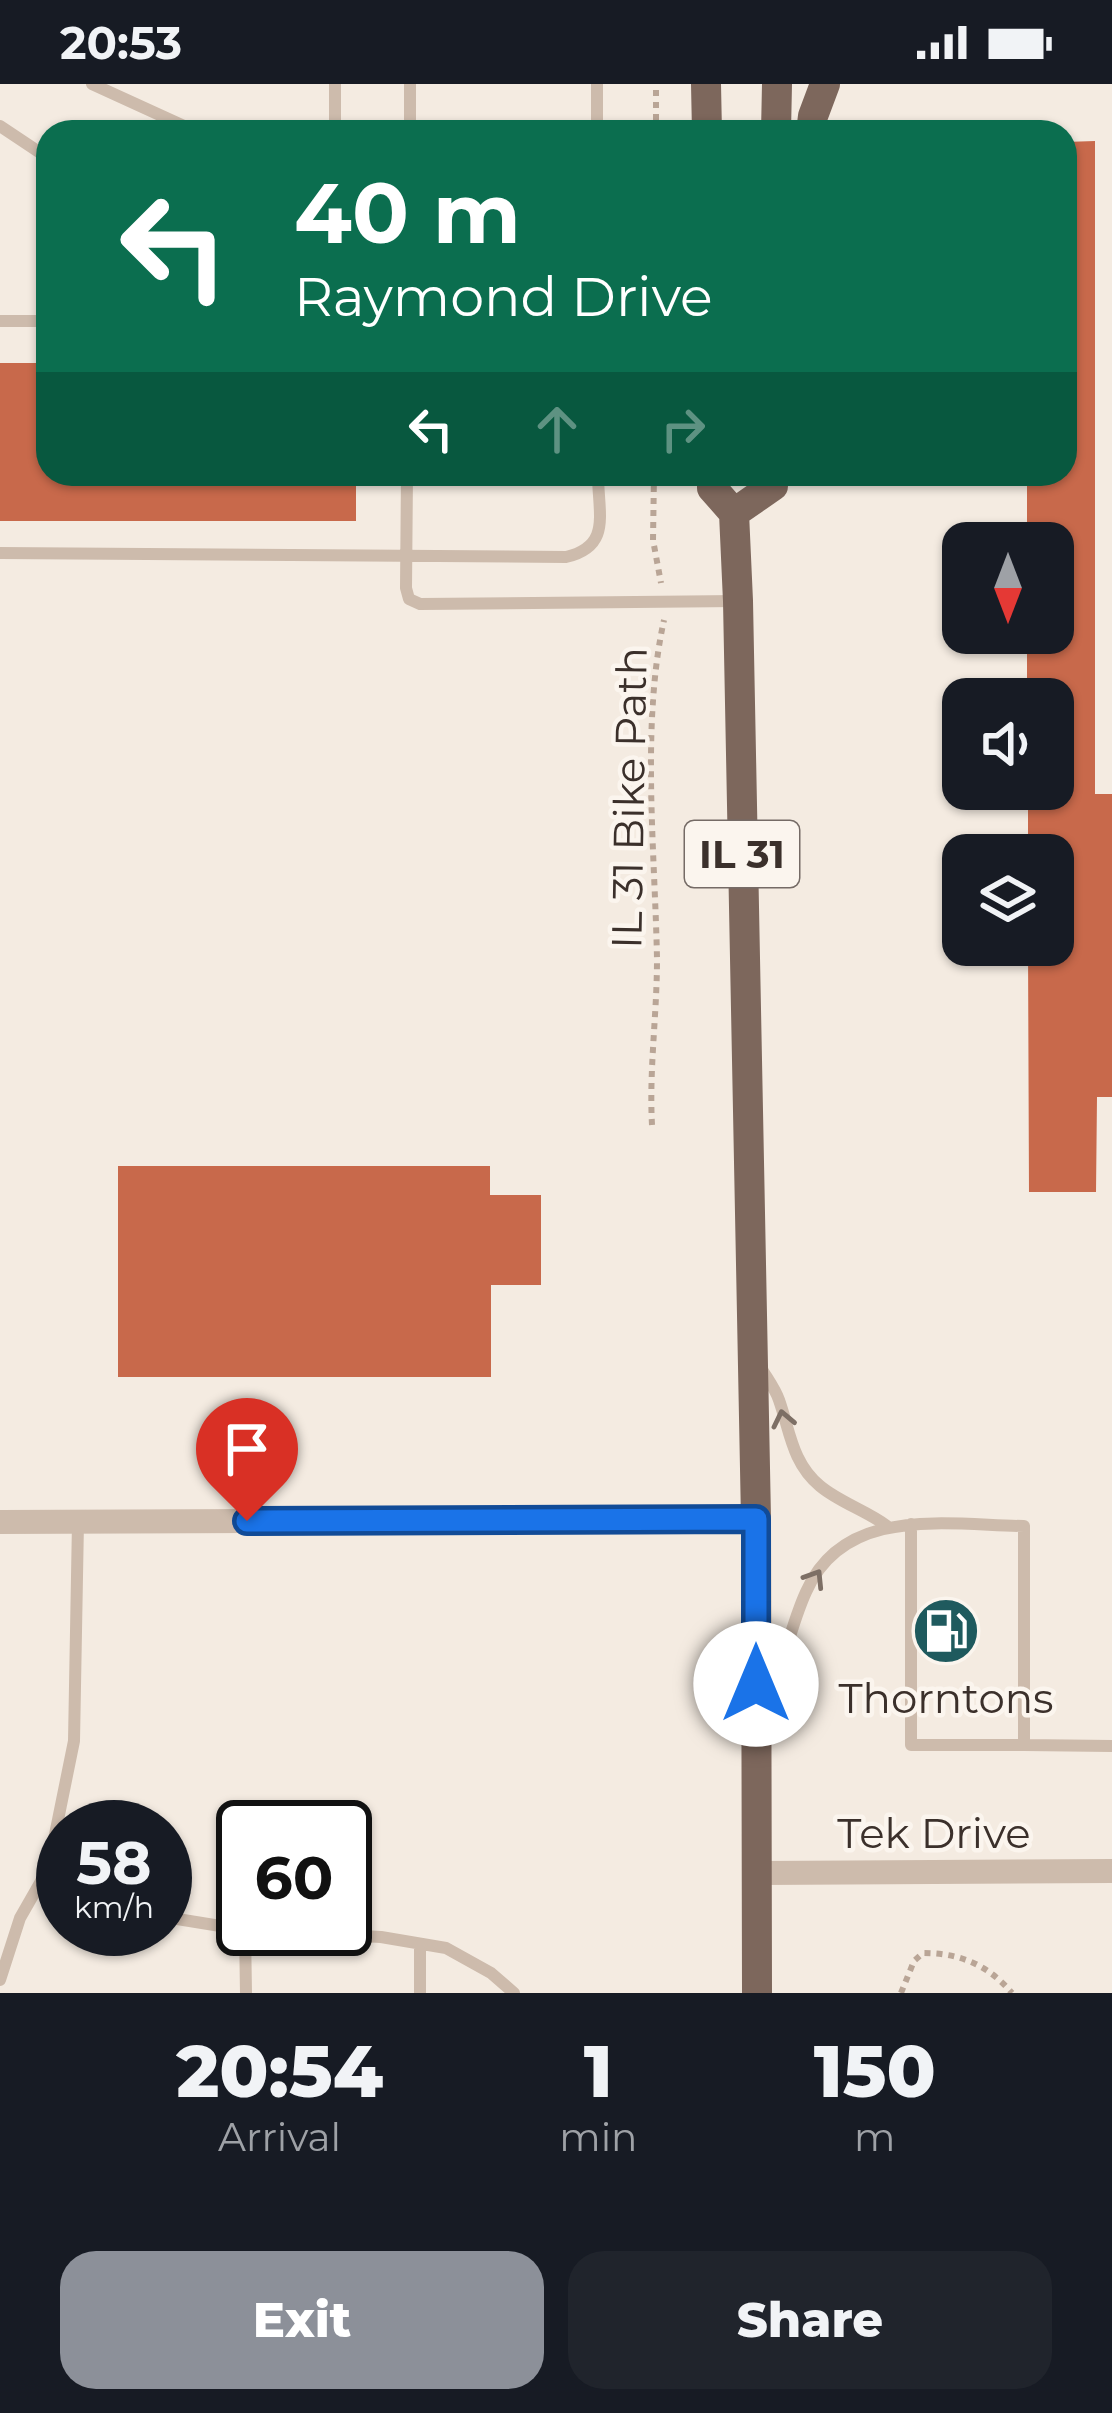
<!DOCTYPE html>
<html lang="en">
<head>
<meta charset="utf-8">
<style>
	:root { --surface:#171b24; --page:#20242c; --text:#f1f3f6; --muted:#9ea1a6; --accent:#8c9099 }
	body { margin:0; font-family:Montserrat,sans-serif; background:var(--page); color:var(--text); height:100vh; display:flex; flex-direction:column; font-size:45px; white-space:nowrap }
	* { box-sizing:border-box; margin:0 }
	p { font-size:39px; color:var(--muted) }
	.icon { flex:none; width:66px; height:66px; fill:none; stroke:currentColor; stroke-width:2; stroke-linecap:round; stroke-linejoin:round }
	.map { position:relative; height:1909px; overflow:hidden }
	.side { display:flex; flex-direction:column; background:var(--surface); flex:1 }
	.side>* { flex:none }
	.top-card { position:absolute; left:36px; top:36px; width:1041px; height:366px; border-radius:36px; box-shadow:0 3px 9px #0004; background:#0b6e4f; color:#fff; overflow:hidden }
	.needle { width:78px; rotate:180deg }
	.controls { position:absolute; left:942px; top:438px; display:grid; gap:24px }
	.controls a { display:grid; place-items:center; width:132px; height:132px; border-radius:24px; background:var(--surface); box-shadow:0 3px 9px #0004; font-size:60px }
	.speed { position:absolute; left:36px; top:1716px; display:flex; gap:24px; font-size:60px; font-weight:700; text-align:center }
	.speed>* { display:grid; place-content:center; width:156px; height:156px; border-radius:50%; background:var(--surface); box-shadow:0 3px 9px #0004; line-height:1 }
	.speed small { font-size:30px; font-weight:400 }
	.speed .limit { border:6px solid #111; border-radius:18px; background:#fff; color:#111 }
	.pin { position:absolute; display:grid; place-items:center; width:102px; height:102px; color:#fff; margin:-123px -51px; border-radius:50% 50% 50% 0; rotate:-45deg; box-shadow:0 0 12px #0007 }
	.pin .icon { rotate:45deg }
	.me { position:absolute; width:132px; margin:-66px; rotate:0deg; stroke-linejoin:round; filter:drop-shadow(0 0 9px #0008) }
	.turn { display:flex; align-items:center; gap:42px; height:252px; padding:0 60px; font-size:54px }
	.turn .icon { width:156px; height:156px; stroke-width:2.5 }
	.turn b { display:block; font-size:84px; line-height:102px }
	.lanes { display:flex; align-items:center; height:114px; padding:0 60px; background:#0003; justify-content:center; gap:60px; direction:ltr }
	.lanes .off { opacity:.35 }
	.eta { display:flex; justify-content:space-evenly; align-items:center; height:204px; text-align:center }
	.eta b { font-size:72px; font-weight:800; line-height:84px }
	.action { display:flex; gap:24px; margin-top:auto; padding:24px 60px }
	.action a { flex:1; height:138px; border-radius:36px; background:var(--accent); color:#fff; font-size:48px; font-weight:800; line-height:138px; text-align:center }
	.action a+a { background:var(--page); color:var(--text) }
	.status { display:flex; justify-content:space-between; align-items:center; height:84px; padding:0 60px; background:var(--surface); direction:ltr }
	.status svg { height:33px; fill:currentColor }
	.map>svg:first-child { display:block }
	.building { fill:#c8694b }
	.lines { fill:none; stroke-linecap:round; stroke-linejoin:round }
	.path { stroke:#b9a596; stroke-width:6; stroke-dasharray:6 6; stroke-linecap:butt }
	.service { stroke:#cdbbac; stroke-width:12 }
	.minor { stroke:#cdbbac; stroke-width:24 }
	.primary { stroke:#7d675c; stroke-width:30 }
	.oneway { stroke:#7d6f65 }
	.route-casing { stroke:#114b97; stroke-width:30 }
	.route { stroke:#1a73e8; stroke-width:21 }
	.labels { text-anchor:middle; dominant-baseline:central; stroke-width:9; stroke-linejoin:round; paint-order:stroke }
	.shield { fill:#fbf5ee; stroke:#756b66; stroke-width:3 }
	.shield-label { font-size:39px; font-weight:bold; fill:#3b302b }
	.street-label { font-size:42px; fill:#3b302b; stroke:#fbf5ee }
	.poi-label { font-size:42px; fill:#3b302b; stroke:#fbf5ee }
</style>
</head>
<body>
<div class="status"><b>20:53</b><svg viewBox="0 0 49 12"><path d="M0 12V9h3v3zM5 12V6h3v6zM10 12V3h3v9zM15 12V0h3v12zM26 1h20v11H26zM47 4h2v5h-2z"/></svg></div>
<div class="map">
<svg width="1112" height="1909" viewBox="0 0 1112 1909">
	<rect width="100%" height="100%" fill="#f4ebe1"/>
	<path class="building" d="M1095,57V710H1112V1013H1097L1096,1108H1029L1028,861H1053V771H1028V705H1053V615H1027V549H1053V459H1027V390H1065V58Z
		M0,279H48V390H356V437H0Z
		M118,1082H490V1111H541V1201H491V1293H118Z"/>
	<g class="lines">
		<path class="path" d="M656,48V0
			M654,390L653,456L661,499
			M652,1041C649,985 657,931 657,875C655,767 641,640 664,536
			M901,1909L914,1877L923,1869C960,1869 988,1881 1012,1909"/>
		<path class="service" d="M92,0L197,48
			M335,0V48
			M410,0V48
			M597,0V48
			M0,42L48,74
			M0,237H48
			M407,390L406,504L409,515L420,520L737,517
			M0,469L566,473C612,462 598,430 598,390
			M760,1282C766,1293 775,1304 779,1316C790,1347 792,1379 820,1402C839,1418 867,1427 887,1442
			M765,1624C783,1587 789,1545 806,1508C844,1421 946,1441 1024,1442V1661H911V1440
			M1024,1661L1112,1662
			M63,1792L48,1785L74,1657L78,1438
			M165,1833L245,1846L381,1853L446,1864L491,1889L514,1909
			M245,1846L246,1909
			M0,1896L20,1834L48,1785
			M420,1909V1860"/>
		<path class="minor" d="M0,1438L756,1435
			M756,1789L1112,1787"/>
		<path class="primary" d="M706,0L707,48
			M776,48L777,0
			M811,48L813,32L825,0
			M712,390V404L734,429L738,517L756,1435L757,1909
			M734,429L773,402V390"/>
	</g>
	<defs><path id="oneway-chevron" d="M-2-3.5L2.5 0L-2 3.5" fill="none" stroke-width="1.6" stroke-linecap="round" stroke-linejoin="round" transform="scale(3)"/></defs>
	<g class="oneway">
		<use href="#oneway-chevron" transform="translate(783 1335) rotate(-102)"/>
		<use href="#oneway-chevron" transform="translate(815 1494) rotate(-58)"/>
	</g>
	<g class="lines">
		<defs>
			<path id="route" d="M247,1437L756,1435V1600"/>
		</defs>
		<use href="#route" class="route-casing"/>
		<use href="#route" class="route"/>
	</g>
	<defs>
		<symbol id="fuel-disc" viewBox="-11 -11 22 22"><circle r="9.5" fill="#1f5a5e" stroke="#fbf5ee"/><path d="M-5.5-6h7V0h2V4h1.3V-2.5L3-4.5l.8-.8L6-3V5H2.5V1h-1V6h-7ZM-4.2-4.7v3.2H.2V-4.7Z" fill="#fff"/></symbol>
	</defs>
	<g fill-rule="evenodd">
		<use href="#fuel-disc" x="908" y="1509" width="76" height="76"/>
	</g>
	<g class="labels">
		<rect class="shield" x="685" y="737" width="114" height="66" rx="9"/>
		<g class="shield-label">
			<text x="742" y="770">IL 31</text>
		</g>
		<g class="street-label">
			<text transform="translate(629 714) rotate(-89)">IL 31 Bike Path</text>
			<text x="934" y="1749">Tek Drive</text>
		</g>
		<g class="poi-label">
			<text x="946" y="1614">Thorntons</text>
		</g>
	</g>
</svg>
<div class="controls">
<a><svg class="needle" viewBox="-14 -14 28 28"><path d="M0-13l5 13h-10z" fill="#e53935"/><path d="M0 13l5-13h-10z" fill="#9ea1a6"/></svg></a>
<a><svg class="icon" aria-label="sound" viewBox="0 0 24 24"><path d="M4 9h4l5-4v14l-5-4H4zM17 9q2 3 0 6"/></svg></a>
<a><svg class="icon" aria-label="layers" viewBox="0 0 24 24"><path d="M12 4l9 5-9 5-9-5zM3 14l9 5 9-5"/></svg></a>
</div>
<div class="speed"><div>58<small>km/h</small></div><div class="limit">60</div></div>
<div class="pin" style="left:247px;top:1437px;background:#d93025"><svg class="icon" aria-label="arrive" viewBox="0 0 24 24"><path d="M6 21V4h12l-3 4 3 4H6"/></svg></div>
<svg class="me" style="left:756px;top:1600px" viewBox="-20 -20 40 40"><circle r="19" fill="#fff"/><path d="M0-13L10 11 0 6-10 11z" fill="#1a73e8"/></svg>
<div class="top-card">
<div class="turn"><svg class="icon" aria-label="left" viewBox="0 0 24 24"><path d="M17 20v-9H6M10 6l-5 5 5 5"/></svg><div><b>40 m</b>Raymond Drive</div></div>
<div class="lanes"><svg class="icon" aria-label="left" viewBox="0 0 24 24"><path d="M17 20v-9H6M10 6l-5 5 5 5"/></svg><svg class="icon off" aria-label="ahead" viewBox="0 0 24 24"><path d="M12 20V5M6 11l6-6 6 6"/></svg><svg class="icon off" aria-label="right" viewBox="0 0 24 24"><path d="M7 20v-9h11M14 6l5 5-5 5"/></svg></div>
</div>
</div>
<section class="side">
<div class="eta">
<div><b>20:54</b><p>Arrival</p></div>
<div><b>1</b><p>min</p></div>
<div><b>150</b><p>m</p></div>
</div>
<div class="action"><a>Exit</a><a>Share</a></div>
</section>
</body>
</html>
